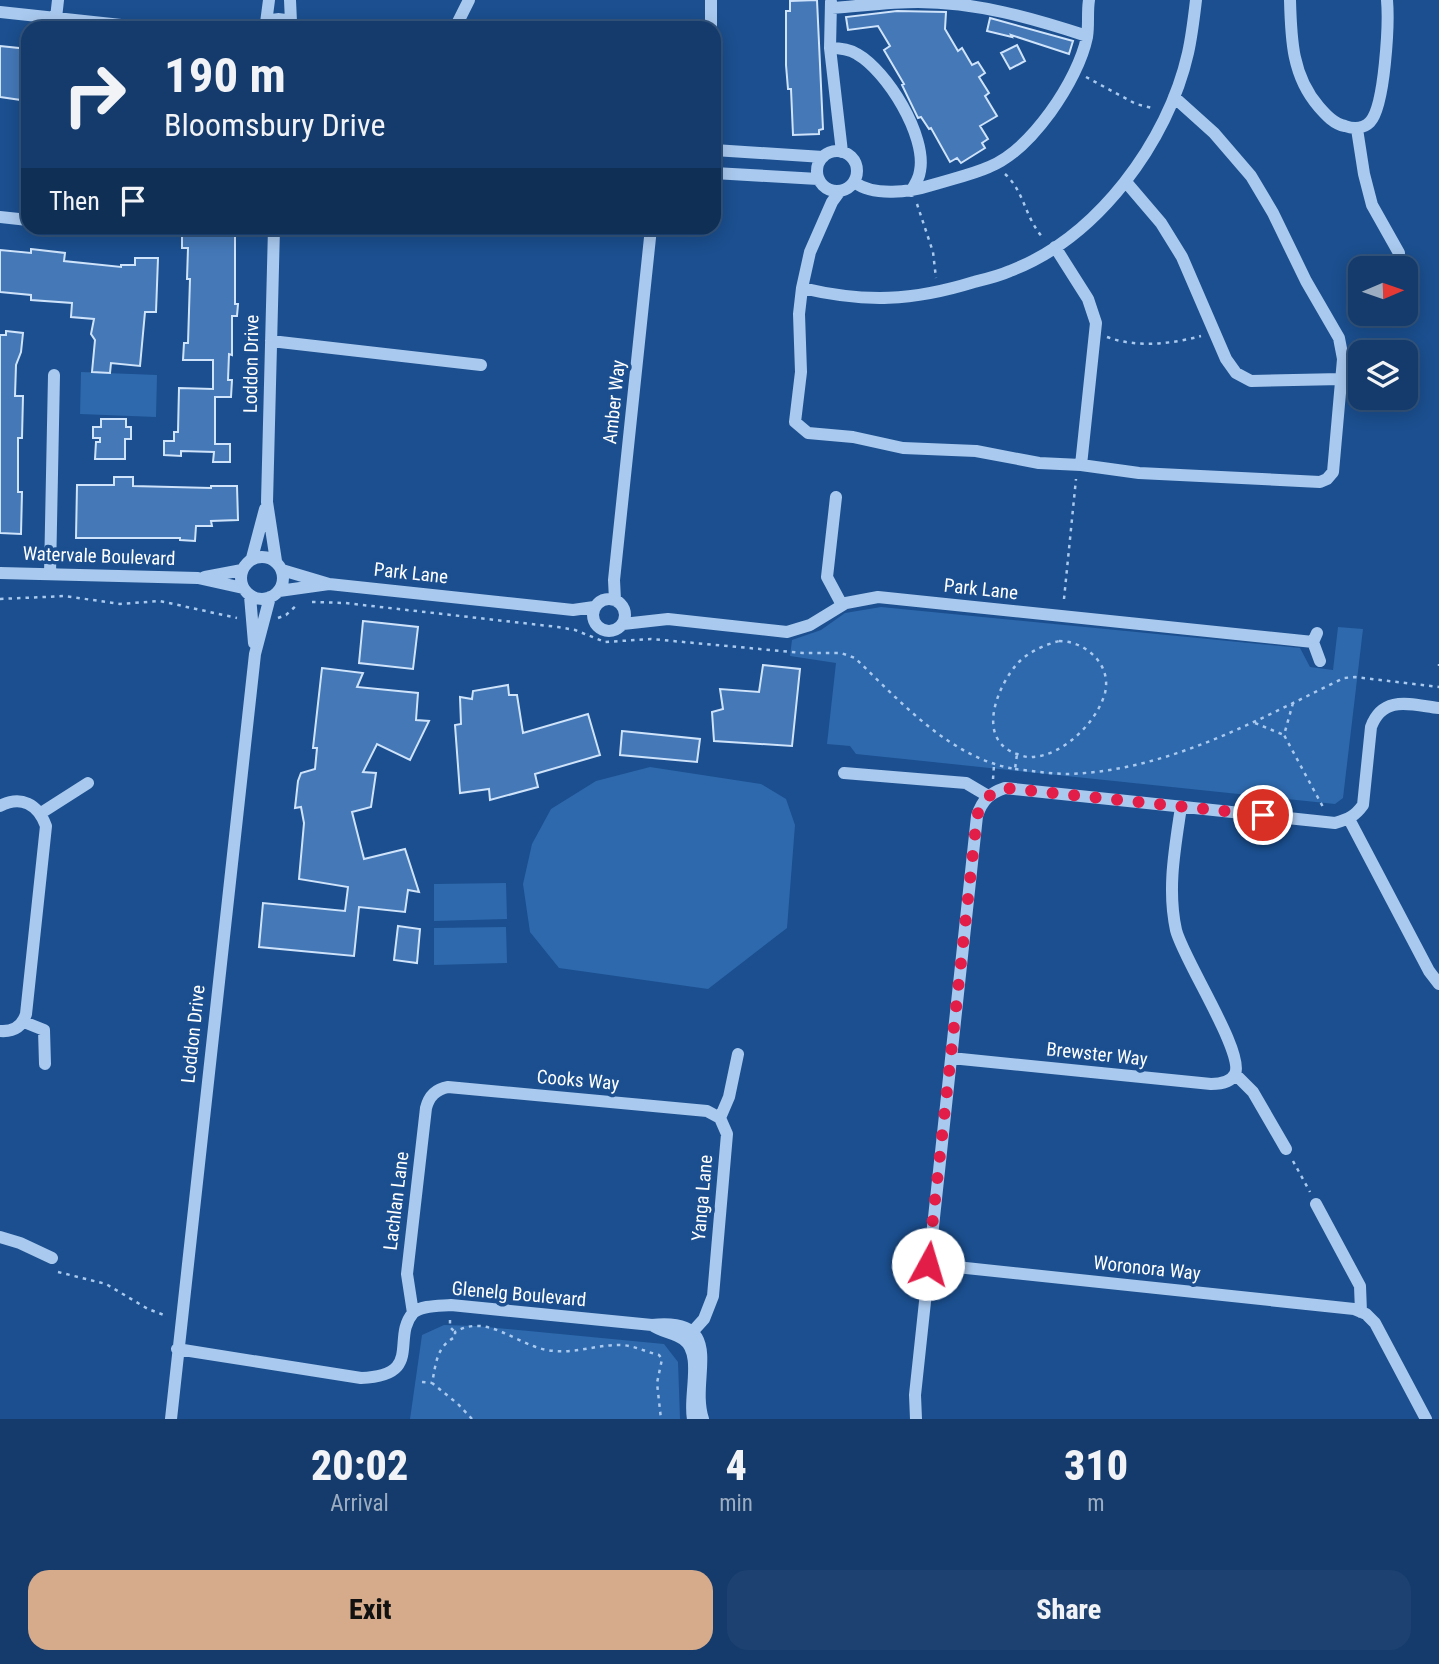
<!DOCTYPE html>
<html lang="en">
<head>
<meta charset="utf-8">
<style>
	:root { --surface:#143b6b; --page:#1d4271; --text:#f1f3f6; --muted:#9dadc1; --line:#33557e; --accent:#d6ab8b }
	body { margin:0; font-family:"Roboto Condensed",sans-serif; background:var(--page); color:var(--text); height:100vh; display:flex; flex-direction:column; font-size:26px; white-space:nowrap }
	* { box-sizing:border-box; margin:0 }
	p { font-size:23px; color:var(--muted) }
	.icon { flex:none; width:38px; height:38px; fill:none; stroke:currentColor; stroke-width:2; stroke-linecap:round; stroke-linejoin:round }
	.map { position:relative; height:1419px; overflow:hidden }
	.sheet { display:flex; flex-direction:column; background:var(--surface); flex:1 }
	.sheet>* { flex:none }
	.hud { position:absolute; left:21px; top:21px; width:700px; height:214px; border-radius:21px; box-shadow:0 4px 18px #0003,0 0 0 2px var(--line); background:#143b6b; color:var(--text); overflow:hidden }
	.needle { width:46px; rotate:88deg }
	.tools { position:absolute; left:1348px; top:256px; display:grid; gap:14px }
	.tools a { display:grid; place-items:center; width:70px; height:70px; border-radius:14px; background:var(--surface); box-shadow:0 4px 18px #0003,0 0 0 2px var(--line); font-size:35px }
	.pin { position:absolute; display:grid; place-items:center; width:60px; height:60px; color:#fff; margin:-30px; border:4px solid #fff; border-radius:50%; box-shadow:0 2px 7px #0007 }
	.me { position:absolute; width:77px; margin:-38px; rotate:6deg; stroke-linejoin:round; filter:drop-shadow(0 0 5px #0008) }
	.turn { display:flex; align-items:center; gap:24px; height:147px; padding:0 28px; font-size:32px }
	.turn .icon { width:91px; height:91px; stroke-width:2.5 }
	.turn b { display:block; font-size:49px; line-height:60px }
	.then { display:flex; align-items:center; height:66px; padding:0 28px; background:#0003; gap:14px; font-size:26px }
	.eta { display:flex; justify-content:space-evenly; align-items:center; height:119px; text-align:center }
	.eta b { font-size:42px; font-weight:800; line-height:49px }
	.action { display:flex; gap:14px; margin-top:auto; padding:14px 28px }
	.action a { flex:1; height:80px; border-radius:21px; background:var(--accent); color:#111; font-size:28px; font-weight:800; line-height:80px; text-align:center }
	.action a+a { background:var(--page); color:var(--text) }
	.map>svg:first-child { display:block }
	.green { fill:#2e69ad }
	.building { fill:#4478b7; stroke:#cfe3fa; stroke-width:2 }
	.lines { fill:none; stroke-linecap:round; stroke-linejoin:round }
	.path { stroke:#a9c9ee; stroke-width:2.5; stroke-dasharray:3.5 5; stroke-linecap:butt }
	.minor { stroke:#a9c9ee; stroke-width:12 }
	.route { stroke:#e11d48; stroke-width:12; stroke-dasharray:0 21.6 }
	.labels { text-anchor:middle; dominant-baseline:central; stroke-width:7; stroke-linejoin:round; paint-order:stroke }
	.street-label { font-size:19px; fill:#fff; stroke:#1b4f8f }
</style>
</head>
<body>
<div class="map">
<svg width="1439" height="1419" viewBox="0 0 1439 1419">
	<rect width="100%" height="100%" fill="#1b4f8f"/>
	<path class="green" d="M81,372L157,375L156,417L80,414Z
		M881,607L1300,648L1310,667L1333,670L1338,627L1363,629L1343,798L1335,804L856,754L850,746L827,744L836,663L790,656L792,640L821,630L845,613Z
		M650,767L761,784L786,799L795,825L787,928L708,989L559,968L530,932L523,884L532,844L551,809L596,781Z
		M506,883L507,919L434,921V884Z
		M506,927L507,963L434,965V928Z
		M444,1325L476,1326L664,1344L678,1362L680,1419H410L422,1335Z"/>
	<path class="building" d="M817,0L823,129L819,130V134L793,135L791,89H788L786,65V11H790V1Z
		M897,11L946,12L945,29L958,51L962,48L972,65L978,62L985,73L979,77L989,93L985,96L997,116L980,126L988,139L982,143L985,148L961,163L957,158L950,162L931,128L929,129L921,117L918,118L902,85L904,84L884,50L890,46L878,26L848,30L846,17Z
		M990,18L1073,41L1069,54L1011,35L1012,37L987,31Z
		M1017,45L1025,61L1010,69L1001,53Z
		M0,46L28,49V101L0,97Z
		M182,228H235V304H238L237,316H232V355L229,354L228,380H232L231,397H215V444H230V462H213L214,452L181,451V456L164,455V441H174V432H178L179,388L213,389V360H183L184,343H188L190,279H187L188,248H182Z
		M31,249L65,253L64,261L121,267V265H135V258H158L156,312H145L140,366L111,363L110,373L92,372L95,340L91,334L94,319L71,317L72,303L31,300V295L0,292V250L31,253Z
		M6,331L23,333L21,352L16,365L15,396H23L22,438H18V492H22L21,534L0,533V335H6Z
		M101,419H126V427H131V439H125V459H95L96,442H100V438H93V427H101Z
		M114,477H133V486L211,488V486H237L238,520L211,521L212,526H196L195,541L180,540V538H76L77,485H114Z
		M363,621L418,627L413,669L359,663Z
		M763,665L800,669L792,746L714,741L712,712L723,709L720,689L759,692Z
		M322,668L363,673L357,687L418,693L416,720L429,721L410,760L377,744L363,772L376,773L371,807L352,812L364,859L405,849L419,892L408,890L405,912L359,907L354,956L259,947L263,903L345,911L348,887L299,879L304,823L301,807L295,808L298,781L301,773L315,769L317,748H313Z
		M508,685L509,695H517L523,733L588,714L600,755L535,774L538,787L490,800L489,789L460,793L455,725L461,724L460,697L472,699L473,691Z
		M622,731L700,739L697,762L620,755Z
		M398,926L420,929L417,963L394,960Z"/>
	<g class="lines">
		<path class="path" d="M1086,77L1136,104L1152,108
			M1005,174C1025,192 1024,217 1044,239
			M917,204L933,252L936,278
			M1107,337C1136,348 1172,344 1201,336
			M0,599L65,596L120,604L160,601L237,618
			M1064,599L1076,479
			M312,602L345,603L558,627L575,630L605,642L651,639L803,653H841L855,658C901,702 950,758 1015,769L1017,754
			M278,618L286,615L298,604
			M1059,641C1085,641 1112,664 1105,693C1097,722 1063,756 1032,757C1026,758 1017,754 1012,752C977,735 998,686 1017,664C1028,652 1044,645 1059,641Z
			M1439,664V666
			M1293,703L1284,735L1323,807
			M1255,723L1284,735
			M1015,769C1033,771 1051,774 1069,774C1170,770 1255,721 1344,678L1355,677L1439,687
			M993,779L994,765
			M1293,1161L1310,1192
			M58,1272L106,1284L148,1309L164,1315
			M450,1320V1327L455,1332
			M422,1382L432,1383
			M472,1419L458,1404L432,1383C436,1364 436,1347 455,1337V1332C487,1313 515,1344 547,1350C573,1355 597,1344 622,1345C635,1346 646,1352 659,1355L662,1359L657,1383L661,1419"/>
		<path class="minor" d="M290,0L291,22
			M1290,0C1291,39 1292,76 1319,107C1326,115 1334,124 1345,126C1353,129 1363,129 1370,122C1385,106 1389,23 1387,0
			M831,2L830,48L842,152
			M832,8C861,6 889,2 918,2C976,2 1032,18 1087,36
			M0,12L149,28
			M56,18L58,0
			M266,23L269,0
			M260,28C272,16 285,16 297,28
			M455,28L469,0
			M711,28V0
			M830,48C840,48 849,49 857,54C887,71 927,136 920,171C919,179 915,185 911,191
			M1357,129L1364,174L1372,205L1399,253
			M714,150L823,157
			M817 171a20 20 0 1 1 40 0a20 20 0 1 1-40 0Z
			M714,173L818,179
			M854,182C874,197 910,192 932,185C951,179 971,175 989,167C1031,150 1078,81 1087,37C1089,25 1087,12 1089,0
			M1126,182L1161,223L1182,257L1226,359L1236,373L1251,381L1341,379
			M840,191L832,202L810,252L802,288L799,314L801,372L795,422L808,433L853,437L903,448L976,451L1039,463L1081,465L1139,473L1320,482L1327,479L1333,472L1343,359L1339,338L1306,281L1273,213L1251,176L1214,133L1174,97
			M0,217L28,220
			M97,228L108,229
			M274,228L267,502L276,561
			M1055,247L1088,299L1096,323L1081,465
			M802,288C865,303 913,301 974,282C986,279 999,276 1010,271C1097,238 1168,142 1188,53C1192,35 1194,17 1196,0
			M271,341L481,365
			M836,497L827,577L842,605
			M241 578a21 21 0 1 1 42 0a21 21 0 1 1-42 0Z
			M252,558L265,509
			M282,570L329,584L573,610L594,607
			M0,573L198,578L243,588
			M50,574L54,375
			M205,577L242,570
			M279,591L329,584
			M250,596L254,643
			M593 615a16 16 0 1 1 32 0a16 16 0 1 1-32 0Z
			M615,600L614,580L651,228
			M623,624L668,619L787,632L810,625L846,603L878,597L1313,642
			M1317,633L1313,642L1320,661
			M844,773L966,783L988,796
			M0,806C21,795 38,804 46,826L26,1014C22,1027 13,1032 0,1031
			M41,813L88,783
			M1349,819L1429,971L1439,984
			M24,1022L44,1030L45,1064
			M951,1058L1211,1084C1220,1084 1231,1082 1235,1074C1245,1053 1183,959 1176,930C1167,889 1175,848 1181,807
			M1235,1074L1253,1092L1286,1149
			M1316,1204L1360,1286L1361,1312
			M0,1237L20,1243L52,1258
			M928,1264L1354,1309L1366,1314L1375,1323L1426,1419
			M413,1313L407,1274L426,1108C429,1096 436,1089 448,1087L707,1111L720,1118
			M652,1325C662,1332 674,1333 683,1339C704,1353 688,1397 693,1419
			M685,1340L704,1319L713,1296L727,1134L720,1118L729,1097L738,1054
			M177,1349L361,1378C424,1376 391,1338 413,1313C421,1305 440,1306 451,1305L652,1325C729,1317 689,1378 703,1419
			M171,1419L255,654L270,597
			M916,1419L915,1395L977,816C982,800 990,793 1005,788L1335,823C1349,819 1355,816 1363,805L1371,727C1383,694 1412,705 1439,708"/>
	</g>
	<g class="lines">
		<path class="route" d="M928,1264L977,816C982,800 990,793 1005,788L1263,815"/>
	</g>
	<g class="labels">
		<g class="street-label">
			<text transform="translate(251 364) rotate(-89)">Loddon Drive</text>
			<text transform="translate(614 402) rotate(-84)">Amber Way</text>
			<text transform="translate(99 556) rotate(2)">Watervale Boulevard</text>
			<text transform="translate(411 573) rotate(6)">Park Lane</text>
			<text transform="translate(981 589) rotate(6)">Park Lane</text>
			<text transform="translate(193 1034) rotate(-84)">Loddon Drive</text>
			<text transform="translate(1097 1054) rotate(6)">Brewster Way</text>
			<text transform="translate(578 1080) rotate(5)">Cooks Way</text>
			<text transform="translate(702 1198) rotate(-85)">Yanga Lane</text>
			<text transform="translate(396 1201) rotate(-83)">Lachlan Lane</text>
			<text transform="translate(1147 1268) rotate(6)">Woronora Way</text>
			<text transform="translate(519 1294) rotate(5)">Glenelg Boulevard</text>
		</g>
	</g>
</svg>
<div class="tools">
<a><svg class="needle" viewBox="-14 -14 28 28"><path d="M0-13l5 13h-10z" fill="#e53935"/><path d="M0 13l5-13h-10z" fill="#9dadc1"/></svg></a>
<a><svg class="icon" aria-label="layers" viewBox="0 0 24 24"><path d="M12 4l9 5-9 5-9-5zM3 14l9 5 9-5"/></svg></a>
</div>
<div class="pin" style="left:1263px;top:815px;background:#d93025"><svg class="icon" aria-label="arrive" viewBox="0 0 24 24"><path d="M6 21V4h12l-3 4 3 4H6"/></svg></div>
<svg class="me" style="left:928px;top:1264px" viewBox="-20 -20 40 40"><circle r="19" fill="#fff"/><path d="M0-13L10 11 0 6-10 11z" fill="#e11d48"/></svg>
<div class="hud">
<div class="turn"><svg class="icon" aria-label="right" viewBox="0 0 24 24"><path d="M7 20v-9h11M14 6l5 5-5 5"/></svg><div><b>190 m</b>Bloomsbury Drive</div></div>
<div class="then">Then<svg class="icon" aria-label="arrive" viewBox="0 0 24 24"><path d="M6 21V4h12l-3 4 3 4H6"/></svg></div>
</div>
</div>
<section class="sheet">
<div class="eta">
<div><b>20:02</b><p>Arrival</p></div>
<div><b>4</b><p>min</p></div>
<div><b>310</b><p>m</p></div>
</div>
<div class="action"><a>Exit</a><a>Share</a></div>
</section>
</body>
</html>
